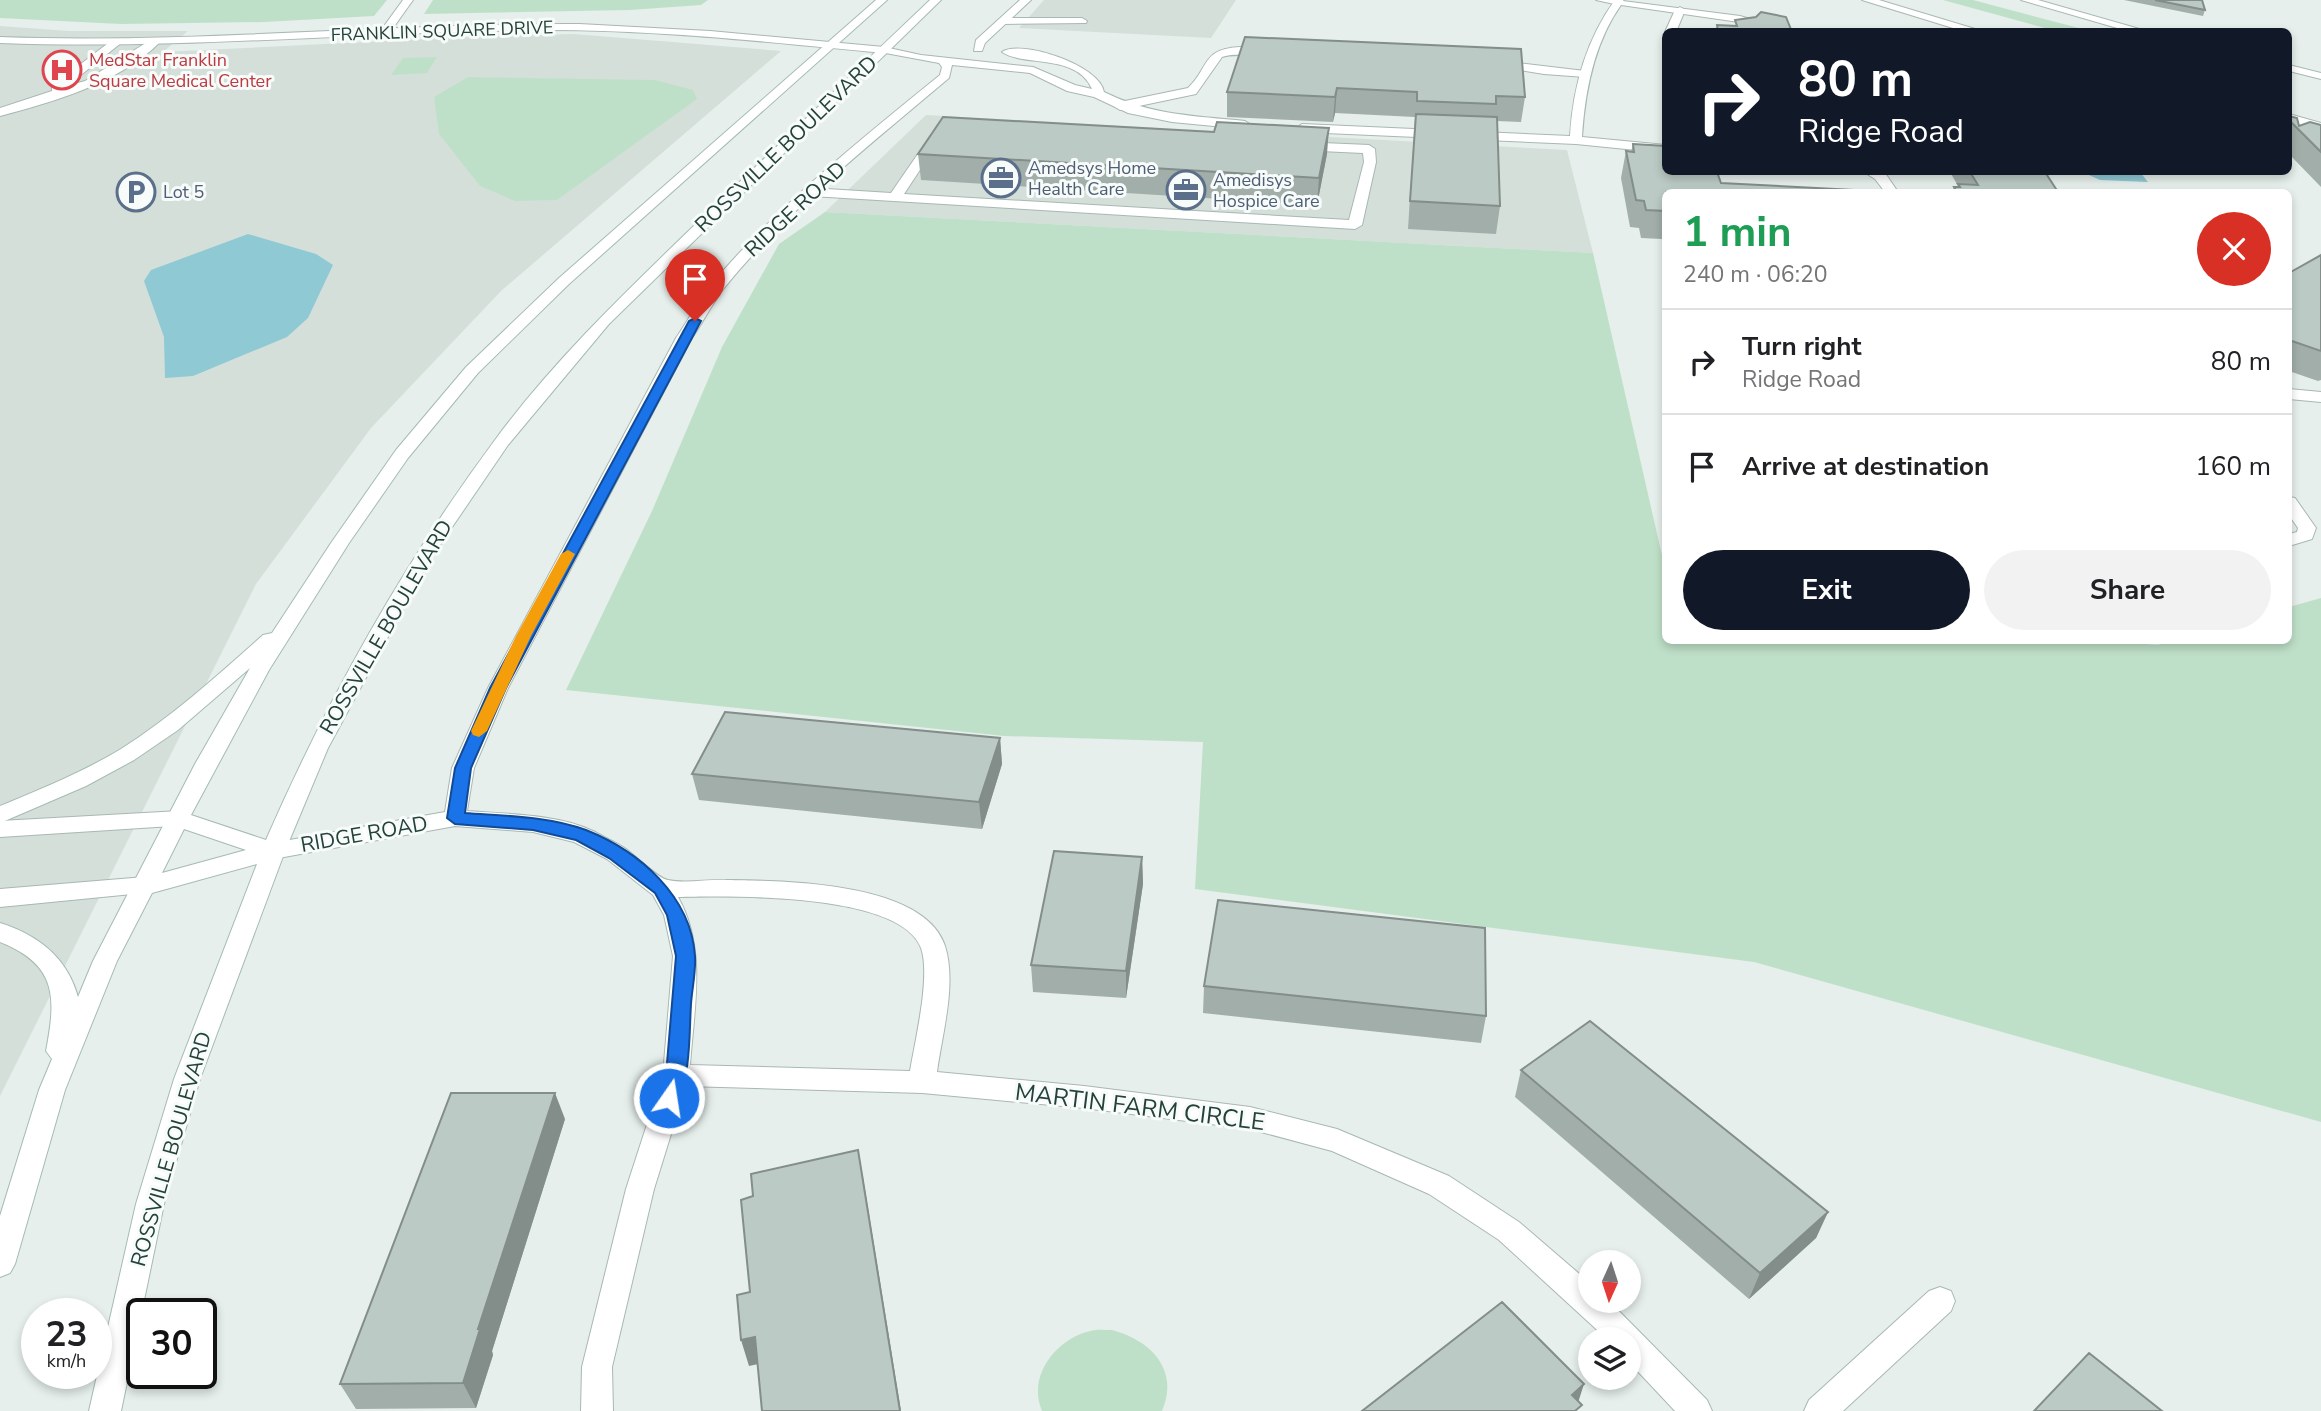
<!DOCTYPE html>
<html lang="en">
<head>
<meta charset="utf-8">
<style>
	:root { --surface:#fff; --page:#f2f2f2; --text:#202124; --muted:#757577; --line:#e0e0e0; --accent:#111827 }
	body { margin:0; font-family:"Nunito Sans",sans-serif; background:var(--page); color:var(--text); height:100vh; display:flex; flex-direction:column; font-size:26px; white-space:nowrap }
	* { box-sizing:border-box; margin:0 }
	p { font-size:23px; color:var(--muted) }
	.icon { flex:none; width:38px; height:38px; fill:none; stroke:currentColor; stroke-width:2; stroke-linecap:round; stroke-linejoin:round }
	.map { position:relative; flex:1; overflow:hidden }
	.details { position:absolute; left:1662px; top:189px; width:630px; height:455px; display:flex; flex-direction:column; background:var(--surface); border-radius:10px; box-shadow:0 4px 10px #0003 }
	.details>* { flex:none }
	.top-card { position:absolute; left:1662px; top:28px; width:630px; height:147px; border-radius:10px; box-shadow:0 4px 10px #0003; background:#111827; color:#fff; overflow:hidden }
	.needle { width:46px; rotate:183deg }
	.fabs { position:absolute; left:1578px; top:1250px; display:grid; gap:14px }
	.fabs a { display:grid; place-items:center; width:63px; height:63px; border-radius:50%; background:var(--surface); box-shadow:0 4px 10px #0003; font-size:35px }
	.speed { position:absolute; left:21px; top:1298px; display:flex; gap:14px; font-size:35px; font-weight:700; text-align:center }
	.speed>* { display:grid; place-content:center; width:91px; height:91px; border-radius:50%; background:var(--surface); box-shadow:0 4px 10px #0003; line-height:1 }
	.speed small { font-size:18px; font-weight:400 }
	.speed .limit { border:4px solid #111; border-radius:10px; background:#fff; color:#111 }
	.pin { position:absolute; display:grid; place-items:center; width:60px; height:60px; color:#fff; margin:-72px -30px; border-radius:50% 50% 50% 0; rotate:-45deg; box-shadow:0 0 7px #0007 }
	.pin .icon { rotate:45deg }
	.me { position:absolute; width:77px; margin:-38px; rotate:13deg; stroke-linejoin:round; filter:drop-shadow(0 0 5px #0008) }
	.turn { display:flex; align-items:center; gap:24px; height:147px; padding:0 21px; font-size:32px }
	.turn .icon { width:91px; height:91px; stroke-width:2.5 }
	.turn b { display:block; font-size:49px; line-height:60px }
	.round { display:grid; place-items:center; flex:none; width:74px; height:74px; border-radius:37px; background:var(--page) }
	.overview { display:flex; align-items:center; justify-content:space-between; height:119px; padding:0 21px }
	h1 { font-size:42px; font-weight:700; line-height:52px; color:#1e9e55 }
	.cta { display:flex; gap:14px; margin-top:auto; padding:14px 21px }
	.cta a { flex:1; height:80px; border-radius:42px; background:var(--accent); color:#fff; font-size:28px; font-weight:700; line-height:80px; text-align:center }
	.cta a+a { background:var(--page); color:var(--text) }
	ul { padding:0; list-style:none }
	li { display:flex; align-items:center; gap:21px; height:105px; padding:0 21px; border-top:2px solid var(--line) }
	li div { flex:1 }
	li b { display:block; font-size:26px }
	li em { font-style:normal }
	.map>svg:first-child { display:block }
	.built { fill:#d4dfda }
	.green { fill:#bfe0c8 }
	.water { fill:#8ec9d4 }
	.lines { fill:none; stroke-linecap:round; stroke-linejoin:round }
	.service-casing { stroke:#a8b8b2; stroke-width:2 }
	.minor-casing { stroke:#a8b8b2; stroke-width:2 }
	.tertiary-casing { stroke:#a8b8b2; stroke-width:2 }
	.secondary-casing { stroke:#a4bbb3; stroke-width:2 }
	.service { fill:#fff; fill-rule:evenodd }
	.minor { fill:#fff; fill-rule:evenodd }
	.tertiary { fill:#fff; fill-rule:evenodd }
	.secondary { fill:#fff; fill-rule:evenodd }
	.wall { fill:#a1aea9 }
	.shaded-wall { fill:#838d89 }
	.building { fill:#bbcac4; stroke:#838d89; stroke-width:2 }
	.route { fill:#1a73e8; stroke:#114b97; stroke-width:2 }
	.slow { fill:#f59e0b }
	.labels { text-anchor:middle; dominant-baseline:central; stroke-width:6; stroke-linejoin:round; paint-order:stroke }
	.far-street-label { font-size:18px; fill:#24423a; stroke:#f7fbf9 }
	.far-health-label { font-size:18px; fill:#be3a42; stroke:#f7fbf9; text-anchor:start }
	.far-service-label { font-size:18px; fill:#4e5e75; stroke:#f7fbf9; text-anchor:start }
	.street-label { font-size:21px; fill:#24423a; stroke:#f7fbf9 }
	.near-street-label { font-size:24px; fill:#24423a; stroke:#f7fbf9 }
</style>
</head>
<body>
<div class="map">
<svg width="2321" height="1411" viewBox="0 0 2321 1411">
	<rect width="100%" height="100%" fill="#e6efeb"/>
	<path class="built" d="M1044,0H1236L1211,38L1019,28Z
		M0,26L69,31H188L163,52L445,38L574,34L781,51L501,291L371,428L256,584L0,1096Z
		M926,115L1567,150L1593,253L825,212Z"/>
	<path class="green" d="M0,0H387L374,16L264,22L121,24L0,18Z
		M433,0H708L701,5L630,10L424,14Z
		M1943,0H1973L2090,31H2056Z
		M437,57L427,73L391,75L403,58Z
		M468,77L655,80L693,90L697,99L557,200L515,201L480,186L439,134L434,97Z
		M825,212L1593,253L1666,573V640H2097L2158,645L2172,640H2289V607L2321,598V1122L1754,962L1195,889L1203,742L1004,736L566,690L652,511L722,347L779,244Z
		M1112,1330C1150,1340 1180,1369 1162,1411H1042C1027,1376 1056,1339 1090,1331C1097,1329 1105,1330 1112,1330Z"/>
	<path class="water" d="M2082,172H2140L2148,182L2100,180Z
		M248,234L316,254L333,265L308,318L287,337L193,376L165,378L164,337L144,281L151,270Z"/>
	<g class="lines">
		<defs>
			<path id="service" d="M1596,0H1623L1624,2L1619,5Z
				M1680,7L1685,10L1676,32H1666V34L1665,32L1675,10Z
				M1082,18L1087,21L1086,23L1002,24L997,21L1002,18Z
				M111,41L121,43L67,86L85,81L149,41L159,43C119,83 53,102 0,116V108L52,91V86Z
				M1240,47L1269,49L1275,52C1262,60 1238,51 1222,57L1196,94L1120,110L1114,106L1120,102L1188,88C1210,67 1201,49 1240,47Z
				M1493,60L1585,71L1591,74L1585,77L1544,74L1489,65L1487,63Z
				M935,134L941,138L904,194L1349,220L1364,162L1363,153L1299,150L1293,146L1299,142L1369,145L1375,149L1376,162L1362,225L1355,229L811,196L804,192L811,188L891,193L931,135Z"/>
			<path id="minor" d="M403,0H413L388,35H380L379,33Z
				M1020,0H1031L985,43L982,51H974L976,40Z
				M1615,0L1740,16L1794,32H1775L1739,22L1621,5C1594,43 1585,91 1582,137L1666,145V153L1576,144L1302,132L1296,128L1302,124L1570,136C1573,87 1586,40 1615,0Z
				M1862,0H1879L1985,32H1966Z
				M2021,0H2038L2150,32H2131Z
				M884,47L921,55L1033,67L1075,85L1092,89C1077,53 1024,67 1002,52C1020,39 1100,65 1104,92C1150,115 1195,116 1245,121L1251,125L1245,129L1172,122L1128,113L1094,97L1067,91L1030,73L952,65L949,78C871,144 789,208 724,288C712,304 703,322 692,338L508,688L474,768L467,811C506,814 558,814 593,831C604,837 616,842 626,849C636,856 657,878 668,880C686,884 708,879 727,880C782,881 924,881 945,946C957,984 942,1034 937,1072L1084,1086L1250,1107L1337,1129L1449,1176L1519,1222L1591,1284V1300H1608L1707,1400L1712,1411H1675L1629,1362V1339H1607L1499,1240L1429,1194L1332,1151L1250,1129L1084,1108L922,1093L686,1086L654,1189L612,1367L613,1411H581L582,1367L626,1189L663,1075L673,956L664,915L653,895L607,859L574,842L533,832L455,826L273,859L265,857L261,851L265,845L273,843L445,812L452,768L488,688L676,338C689,319 700,298 715,280C781,203 861,139 940,75L942,67L939,63L880,52L878,50ZM678,897C729,896 900,892 921,948C931,976 915,1041 910,1071L690,1065C694,1009 707,948 678,897Z
				M2289,65L2321,73V79L2289,71Z
				M2289,114L2321,123V131L2289,122Z
				M1864,172L1885,173L1898,192H1885L1875,179Z
				M2289,389L2321,392V402L2289,399Z
				M2289,497L2295,498L2316,528L2312,539L2289,546V534L2297,532L2298,528L2289,515Z
				M180,811L188,813L191,819L188,825L0,837V821Z
				M145,877L153,880L157,886L153,892L0,907V889Z
				M1940,1287L1951,1291L1955,1301L1951,1311L1843,1411H1804L1809,1400L1929,1291Z"/>
			<path id="tertiary" d="M579,24L710,31L884,47L890,50L884,53C768,42 652,29 535,30C356,32 179,50 0,43V37C193,44 386,23 579,24Z"/>
			<path id="secondary" d="M876,0H887L569,284L478,373L408,458L349,543L269,670L191,815L266,840C328,698 403,564 495,440C556,357 632,286 706,214C781,143 855,71 930,0H941L609,324L508,445L429,561L328,748L285,851L200,1079L164,1204L121,1411H89L136,1204L174,1079L257,864L152,893L117,961L65,1090L15,1264L10,1273L0,1277V1216L39,1090L52,1059L46,1051C56,998 58,965 0,942V923C38,935 67,957 78,997L93,961L195,764L250,668L178,730L134,760L86,786L0,823V806C41,789 83,772 121,749C173,716 218,675 263,635L272,633L331,543L396,450L466,367L559,278ZM184,829L246,850L162,873Z"/>
		</defs>
		<use href="#service" class="service-casing"/>
		<use href="#minor" class="minor-casing"/>
		<use href="#tertiary" class="tertiary-casing"/>
		<use href="#secondary" class="secondary-casing"/>
		<use href="#service" class="service"/>
		<use href="#minor" class="minor"/>
		<use href="#tertiary" class="tertiary"/>
		<use href="#secondary" class="secondary"/>
	</g>
	<path class="wall" d="M2124,0H2202L2205,10L2203,16Z
		M1245,37L1525,97L1521,122L1497,121L1500,206L1496,234L1408,229L1415,117L1335,113L1333,122L1227,117V92Z
		M2289,120L2299,126L2321,125V187L2289,154Z
		M1214,132L1327,154L1317,205L921,180L918,154Z
		M1633,144L1666,192V243H1662V239L1641,238L1639,228L1630,227L1621,178L1626,151L1631,152Z
		M1950,172H2045L2058,192H1952L1954,187H1957L1958,186Z
		M2321,255V380L2318,381L2289,371V273Z
		M1000,738L1002,764L982,829L699,800L692,774Z
		M1142,857L1143,884L1126,998L1033,992L1031,965Z
		M1204,986L1486,1016L1481,1043L1203,1013Z
		M1521,1070L1828,1212L1816,1238L1749,1299L1515,1097Z
		M565,1119L492,1351L493,1355L476,1408L356,1409L340,1384Z"/>
	<path class="shaded-wall" d="M1337,88L1335,113L1333,122L1335,97Z
		M1329,128L1327,154L1317,205L1319,178Z
		M1000,738L1002,764L982,829L979,802Z
		M1142,857L1143,884L1126,998V971Z
		M555,1093L565,1119L492,1351L493,1355L476,1408L463,1383L478,1329Z
		M858,1150L863,1177L901,1411H900Z
		M1828,1212L1816,1238L1749,1299L1760,1273Z
		M755,1337L763,1363L749,1366L741,1340Z
		M1584,1384L1576,1409L1572,1395Z"/>
	<path class="building" d="M2155,0H2202L2205,10Z
		M1761,12L1786,17L1792,32H1718L1717,25L1737,26L1735,20L1756,17Z
		M1245,37L1521,49L1525,97L1496,96V104L1417,101V92L1337,88L1335,97L1227,92Z
		M1416,114L1497,117L1500,206L1410,201Z
		M2289,116L2297,118L2299,126L2310,122L2321,125V152L2289,120Z
		M943,117L1214,132L1217,122L1329,128L1319,178L918,154Z
		M1633,144L1666,146V172H1717L1721,183L1854,190L1856,192H1666V211L1646,210L1644,201L1636,200L1626,151L1634,152Z
		M1970,172H2045L2058,192H1957L1954,187H1960L1958,184L1978,185Z
		M2321,255V351L2289,340V273Z
		M725,712L1000,738L979,802L692,774Z
		M1054,851L1142,857L1126,971L1031,965Z
		M1218,900L1485,928L1486,1016L1204,986Z
		M1590,1021L1828,1212L1760,1273L1521,1070Z
		M451,1093H555L478,1329H480L463,1383L340,1384Z
		M858,1150L900,1411H762L755,1337L741,1340L737,1295L750,1292L741,1200L753,1196L751,1174Z
		M1502,1302L1584,1384L1572,1395L1582,1405L1575,1411H1362Z
		M2089,1353L2162,1411H2034Z"/>
	<path class="route" d="M695,318L701,321L506,688L471,768L465,813C504,816 548,816 586,830C639,851 691,896 695,956C696,972 692,989 691,1004C689,1037 691,1074 676,1104L669,1106L661,1104L658,1098L666,1075L676,956L667,915L655,893L609,858L576,840L533,830L455,824L447,818L455,768L490,688L689,321Z"/>
	<path class="slow" d="M568,550L575,554L531,636L487,731L479,737L473,735L471,731L516,636L561,554Z"/>
	<defs>
		<symbol id="hospital-ring" viewBox="-11 -11 22 22"><circle r="9.5" fill="#f7fbf9" stroke="#e0444e" stroke-width="1.5"/><path d="M-5-5h3v3.5h4V-5h3V5h-3V1.5h-4V5h-3Z" fill="#e0444e"/></symbol>
		<symbol id="office-ring" viewBox="-11 -11 22 22"><circle r="9.5" fill="#f7fbf9" stroke="#5c6f8a" stroke-width="1.5"/><path d="M-6-3h4V-5.5h4V-3h4V5H-6ZM-1-4.5V-3h2v-1.5ZM-6 0V1H6V0Z" fill="#5c6f8a"/></symbol>
		<symbol id="parking-ring" viewBox="-11 -11 22 22"><circle r="9.5" fill="#f7fbf9" stroke="#5c6f8a" stroke-width="1.5"/><path d="M-3.5-5.5H1a3.5 3.5 0 0 1 0 7H-1V5.5H-3.5ZM-1-3.4V-.6H.8a1.4 1.4 0 0 0 0-2.8Z" fill="#5c6f8a"/></symbol>
	</defs>
	<g fill-rule="evenodd">
		<use href="#hospital-ring" x="40" y="48" width="44" height="44"/>
		<use href="#office-ring" x="979" y="156" width="44" height="44"/>
		<use href="#office-ring" x="1164" y="168" width="44" height="44"/>
		<use href="#parking-ring" x="114" y="170" width="44" height="44"/>
	</g>
	<g class="labels">
		<g class="far-street-label">
			<text transform="translate(442 31) rotate(-2)">FRANKLIN SQUARE DRIVE</text>
		</g>
		<g class="far-health-label">
			<text x="89" y="60">MedStar Franklin<tspan x="89" dy="21">Square Medical Center</tspan></text>
		</g>
		<g class="far-service-label">
			<text x="1028" y="168">Amedsys Home<tspan x="1028" dy="21">Health Care</tspan></text>
			<text x="1213" y="180">Amedisys<tspan x="1213" dy="21">Hospice Care</tspan></text>
			<text x="163" y="192">Lot 5</text>
		</g>
		<g class="street-label">
			<text transform="translate(786 144) rotate(-44)">ROSSVILLE BOULEVARD</text>
			<text transform="translate(795 209) rotate(-43)">RIDGE ROAD</text>
			<text transform="translate(386 627) rotate(-60)">ROSSVILLE BOULEVARD</text>
			<text transform="translate(364 834) rotate(-10)">RIDGE ROAD</text>
			<text transform="translate(171 1149) rotate(-74)">ROSSVILLE BOULEVARD</text>
		</g>
		<g class="near-street-label">
			<text transform="translate(1140 1107) rotate(7)">MARTIN FARM CIRCLE</text>
		</g>
	</g>
</svg>
<div class="fabs">
<a><svg class="needle" viewBox="-14 -14 28 28"><path d="M0-13l5 13h-10z" fill="#e53935"/><path d="M0 13l5-13h-10z" fill="#757577"/></svg></a>
<a><svg class="icon" aria-label="layers" viewBox="0 0 24 24"><path d="M12 4l9 5-9 5-9-5zM3 14l9 5 9-5"/></svg></a>
</div>
<div class="speed"><div>23<small>km/h</small></div><div class="limit">30</div></div>
<div class="pin" style="left:695px;top:321px;background:#d93025"><svg class="icon" aria-label="arrive" viewBox="0 0 24 24"><path d="M6 21V4h12l-3 4 3 4H6"/></svg></div>
<svg class="me" style="left:669px;top:1098px" viewBox="-20 -20 40 40"><circle r="17" fill="#1a73e8" stroke="#fff" stroke-width="3"/><path d="M0-11L8 9 0 5-8 9z" fill="#fff"/></svg>
<div class="top-card">
<div class="turn"><svg class="icon" aria-label="right" viewBox="0 0 24 24"><path d="M7 20v-9h11M14 6l5 5-5 5"/></svg><div><b>80 m</b>Ridge Road</div></div>
</div>
<section class="details">
<div class="overview"><div><h1>1 min</h1><p>240 m · 06:20</p></div><a class="round" style="background:#d93025;color:#fff"><svg class="icon" aria-label="close" viewBox="0 0 24 24"><path d="M6 6l12 12M18 6L6 18"/></svg></a></div>
<ul>
<li><svg class="icon" aria-label="right" viewBox="0 0 24 24"><path d="M7 20v-9h11M14 6l5 5-5 5"/></svg><div><b>Turn right</b><p>Ridge Road</p></div><em>80 m</em></li>
<li><svg class="icon" aria-label="arrive" viewBox="0 0 24 24"><path d="M6 21V4h12l-3 4 3 4H6"/></svg><div><b>Arrive at destination</b></div><em>160 m</em></li>
</ul>
<div class="cta"><a>Exit</a><a>Share</a></div>
</section>
</div>
</body>
</html>
